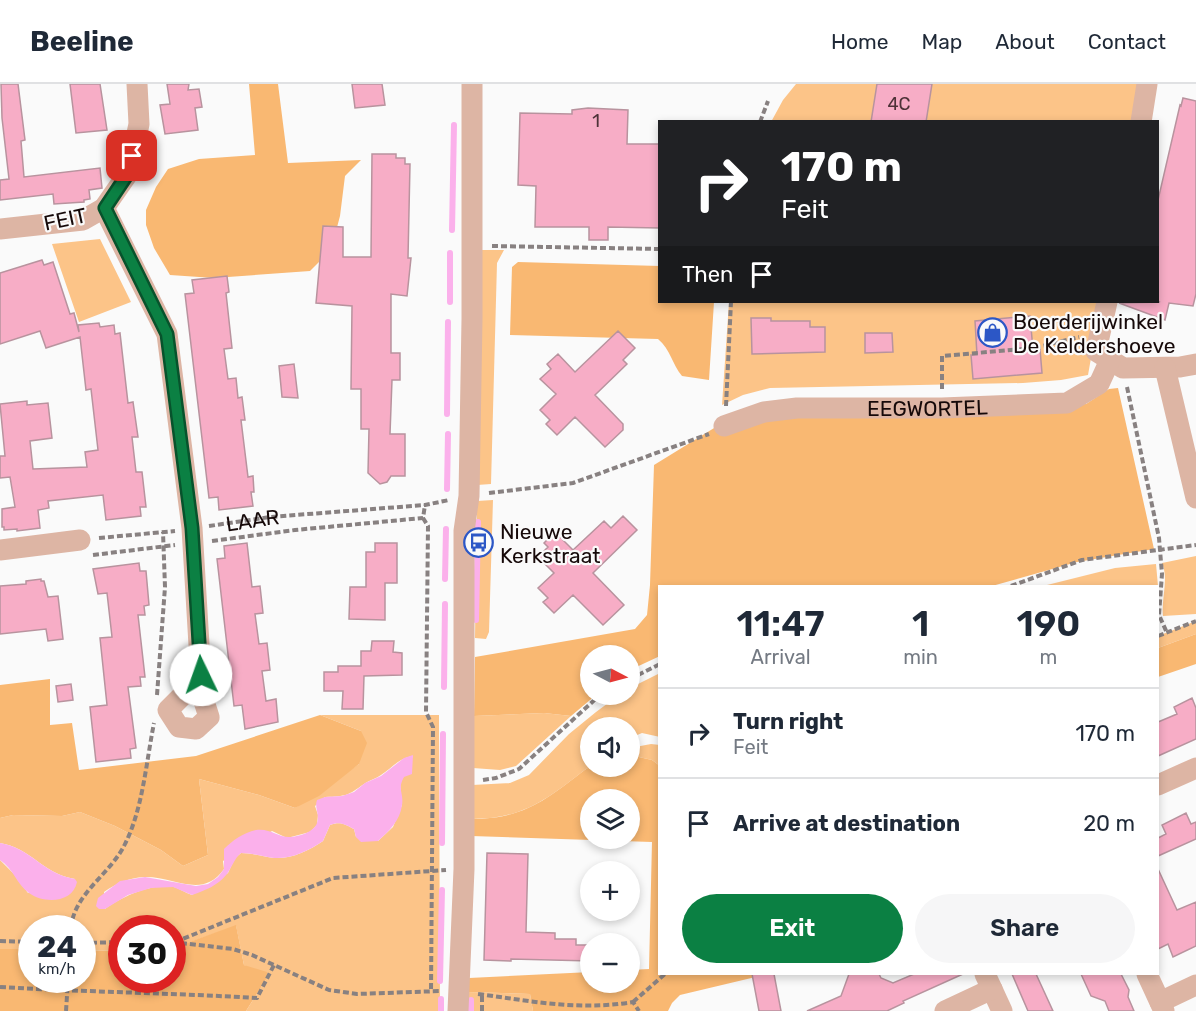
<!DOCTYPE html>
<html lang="en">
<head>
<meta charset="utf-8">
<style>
	:root { --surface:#fff; --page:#f6f6f7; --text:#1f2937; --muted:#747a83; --line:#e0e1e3; --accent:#0b8043 }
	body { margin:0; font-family:Rubik,sans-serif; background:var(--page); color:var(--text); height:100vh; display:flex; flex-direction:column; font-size:22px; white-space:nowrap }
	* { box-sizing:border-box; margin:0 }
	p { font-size:20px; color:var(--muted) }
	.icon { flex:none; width:33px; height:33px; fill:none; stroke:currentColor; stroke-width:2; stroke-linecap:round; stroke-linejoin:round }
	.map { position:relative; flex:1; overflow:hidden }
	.panel { position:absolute; left:658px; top:501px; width:501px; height:390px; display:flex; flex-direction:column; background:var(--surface); border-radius:0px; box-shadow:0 3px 9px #0003 }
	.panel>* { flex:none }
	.top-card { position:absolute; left:658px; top:36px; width:501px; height:183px; border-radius:0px; box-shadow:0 3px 9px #0003; background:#202124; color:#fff; overflow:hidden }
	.needle { width:39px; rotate:96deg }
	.buttons { position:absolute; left:580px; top:561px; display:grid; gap:12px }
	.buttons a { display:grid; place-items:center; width:60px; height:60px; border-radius:50%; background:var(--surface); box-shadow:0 3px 9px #0003; font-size:30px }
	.speed { position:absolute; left:18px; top:831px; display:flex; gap:12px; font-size:30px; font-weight:700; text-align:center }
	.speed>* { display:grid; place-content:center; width:78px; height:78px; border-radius:50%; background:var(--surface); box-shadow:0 3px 9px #0003; line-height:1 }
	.speed small { font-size:15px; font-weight:400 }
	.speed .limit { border:9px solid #d22; background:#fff; color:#111 }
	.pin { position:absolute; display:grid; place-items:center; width:51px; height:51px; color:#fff; margin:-26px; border-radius:12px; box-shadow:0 3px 9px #0006 }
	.me { position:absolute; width:66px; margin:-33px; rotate:357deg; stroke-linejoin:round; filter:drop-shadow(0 0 4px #0008) }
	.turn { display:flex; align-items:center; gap:21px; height:126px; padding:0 24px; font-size:27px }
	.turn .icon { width:78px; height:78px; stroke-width:2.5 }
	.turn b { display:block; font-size:42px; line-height:51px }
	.then { display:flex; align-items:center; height:57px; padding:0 24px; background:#0003; gap:12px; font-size:22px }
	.eta { display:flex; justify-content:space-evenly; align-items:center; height:102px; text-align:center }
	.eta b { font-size:36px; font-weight:600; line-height:42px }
	.action { display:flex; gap:12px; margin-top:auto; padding:12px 24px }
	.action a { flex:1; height:69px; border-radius:36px; background:var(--accent); color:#fff; font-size:24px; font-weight:600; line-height:69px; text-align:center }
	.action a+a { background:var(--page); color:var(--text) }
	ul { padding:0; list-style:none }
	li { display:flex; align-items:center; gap:18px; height:90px; padding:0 24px; border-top:2px solid var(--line) }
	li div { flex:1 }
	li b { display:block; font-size:22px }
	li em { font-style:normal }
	header { display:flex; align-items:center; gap:36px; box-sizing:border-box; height:84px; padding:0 30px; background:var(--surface); border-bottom:2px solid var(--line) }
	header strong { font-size:28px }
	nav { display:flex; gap:33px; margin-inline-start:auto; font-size:21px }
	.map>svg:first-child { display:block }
	.green { fill:#fcc488; fill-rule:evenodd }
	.forest { fill:#f9b872; fill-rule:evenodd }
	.water { fill:#fbb0eb }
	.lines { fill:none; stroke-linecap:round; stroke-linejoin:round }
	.stream { stroke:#fbb0eb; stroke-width:6 }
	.building { fill:#f7adc6; stroke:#b8939e; stroke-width:1.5 }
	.path { stroke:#888181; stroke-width:4; stroke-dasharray:6 3; stroke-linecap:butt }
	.minor { stroke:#ddb5a4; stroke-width:21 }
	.route-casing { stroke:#07532c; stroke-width:15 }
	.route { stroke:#0b8043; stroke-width:10 }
	.labels { text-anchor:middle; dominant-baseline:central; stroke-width:4.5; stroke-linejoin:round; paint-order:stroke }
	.number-label { font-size:18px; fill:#4e3238 }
	.street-label { font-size:21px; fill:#160909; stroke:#fafafa }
	.poi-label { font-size:21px; fill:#160909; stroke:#fafafa; text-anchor:start }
</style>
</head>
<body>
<header>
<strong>Beeline</strong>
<nav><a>Home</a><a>Map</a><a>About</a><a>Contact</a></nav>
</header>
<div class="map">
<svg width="1196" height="927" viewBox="0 0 1196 927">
	<rect width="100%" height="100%" fill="#fafafa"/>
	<path class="green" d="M796,0H1142L1136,37L771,38L783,16Z
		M100,155L131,218L79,238L52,160Z
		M478,166H504L497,179L491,400L477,401Z
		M729,218H1101L1088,291L1061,296L1023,299L770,304L743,311L722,321Z
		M493,416L489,548L486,555L475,554L477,417Z
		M1196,472V530L1163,532C1161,515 1169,495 1162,479Z
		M1156,480L1158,502H1043L1115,484Z
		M1196,537V550L1158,564V552Z
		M660,589V653L642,649L630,654V644H591L592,683L586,685C547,715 523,735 472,735V701L510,699L529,691L569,650L596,628L619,611L630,610V604Z
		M544,629L571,632L516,682L500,686L473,684L474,632Z
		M320,631H439L440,927H246L267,894L244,881L236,842L173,864L172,844H122L121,867L83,866L82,844H32L31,865H0V776L14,790L28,809L75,795C43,790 31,764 0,759V734L13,731L62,732L80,728L115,742L161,766L183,782L208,771L199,695L259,711L295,724L359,680L361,647ZM413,672L400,700L402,721L393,743L378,757L356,753L354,745C345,740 340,737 330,741L323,757C308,767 292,775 274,774C263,773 253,769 241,769L235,774L228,789L192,811C186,809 180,805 174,803C154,798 121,813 105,825L104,808C117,799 129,794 144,793C175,792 202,816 224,785L223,777L272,747L287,754L310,748L317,741L318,731L315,722L325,713C347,712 347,712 364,700C369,696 376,695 381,691C392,684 399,674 413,672Z
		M651,660L660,661V682L652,676L630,671V664Z
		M468,908L530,910L533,927H468Z"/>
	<path class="forest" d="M249,0H278L288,79L361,76L345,92L340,132L331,166L310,187L214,194L170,191L154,164L146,141V126L156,103L168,85L199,75L255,71Z
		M518,178L660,182V218H714L709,296L682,292C672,280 671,266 658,255L510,251L512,183Z
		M1118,304L1154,465L1077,478L992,502H660V572L630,586V572H591V610L596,611L571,632L544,629L474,632L475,573L635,545L647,531L650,501L654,381L719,341L742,331L1086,320L1109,305Z
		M1196,550V580L1158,593V564Z
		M50,595V641L72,639L79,686L196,672L320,631L361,647L367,659L359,680L319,712L295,724L259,711L199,695L208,771L183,782L161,766L115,742L80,728L62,732L13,731L0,734V601Z
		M630,671L652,676L660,682V890H768L680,911L672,919L668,927H533L530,910L468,908L469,894L591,888V898H630V886L649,885L652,758L471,752L472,735C524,735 547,715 586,685L592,682H630ZM591,716H630V754H591Z
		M236,841L244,881L267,888V894L246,927H0V865H31L32,896H82L83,866L121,867L122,896H172L173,864Z"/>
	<path class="water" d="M413,671L412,690L404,693C397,705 404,709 402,721C400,737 389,747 378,757L361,758L356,753L354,745C345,740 339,737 330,741L323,757C308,767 292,775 274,774C263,773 253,769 241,769C234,775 232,783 227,790C217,802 206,806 192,811L173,803L151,804L128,811L105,825H99L96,822L98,814L120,797L145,793L196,802L208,800L218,793L224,785V765C233,756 243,749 256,746C270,744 278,753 289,753C298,753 314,748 317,739C320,730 314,724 317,716L325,713L342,712L354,708L365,699L381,692L404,674Z
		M0,759C31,764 43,790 75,795L77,798C73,819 44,820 29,809C17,801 13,784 0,776Z"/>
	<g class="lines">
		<path class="stream" d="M452,146L454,41
			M450,218V169
			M447,330L448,238
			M447,405L448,350
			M445,495L446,445
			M476,536L478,438
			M444,603L445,520
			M442,759L443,650
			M440,897L442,806
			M441,927V915
			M471,927V916"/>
	</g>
	<path class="building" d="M1,0H18L25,56L21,57L24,93L100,84L102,104L89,106L90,115L84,116V118L54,120L53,110L0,116V96L9,95L2,34Z
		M70,0H100L107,46L76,49Z
		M167,0H189L188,6L199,5L202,23L195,24L198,46L165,50L160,21L170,20Z
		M352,0H382L385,21L355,24Z
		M877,0H932L926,38H871Z
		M1183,14L1196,17V210L1193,222L1169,219L1165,236L1119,219L1160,218L1158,217V116L1180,21L1181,22Z
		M588,24L628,26L627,60H660V144L608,143V156H589V143H535L536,102L518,101L520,29L572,30V26Z
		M372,70H396V74H405V80H410L408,174H411L407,212L391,210V269H400V296H392L390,350H405V392H391L387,398L380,400L368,389L369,345H361V305H351L352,222L316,219L323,142L343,143V173H371Z
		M42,176L44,181L53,178L70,230L74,229L79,248L78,241L99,239L100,243L114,241L115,250L120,249L128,319L133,318L138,353H132L136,388H142L146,423H140L141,432L106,436L103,411L48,417L49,424L38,426L40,444L17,447V445L4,446V443H2V425L15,423L10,393L0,394V372H5L0,320L27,317V321L48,319L52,354L30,357L33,385L87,383L85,368L98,366L91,305L86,306L80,253L46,264L40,247L0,260V189Z
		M227,192L229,208L226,209L232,264L224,265L228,295L236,294L238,314L242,313L245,336H241L248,393L253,392L254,408H251L253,422L219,426L218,413L209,414L185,210L194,209L192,196Z
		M1030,232L1033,266L1040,265L1042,289L973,295L971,271H977L975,237Z
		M751,234H771V237H810V243H825V268L752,270Z
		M618,247L635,264L623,276L627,280L595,311L623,340V346L605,363L575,333L557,351L546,340L550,336L540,326L556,310L540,295L551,285L547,280L558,270L575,288Z
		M865,249H892L893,268L865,269Z
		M294,280L298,314L282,313L279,282Z
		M623,432L637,446L593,489L624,521L603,541L573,511L554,529L543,518L548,514L538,504L554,489L538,473L548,463L544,459L555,448L573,466L604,437L611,444Z
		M247,459L252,503L260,502L263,529L255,530L259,560L267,559L270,586L262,587L266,617L276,615L278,638L245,645L242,621L234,622L217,475L225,474L224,462Z
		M375,459H397V499H385V536L349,535L350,503H366V468H375Z
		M139,479L140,487H146L149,521L144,522L145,531H138L145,593H140L141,602L128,603L136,664L130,665L131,674L96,678L90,623L107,621L100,554L112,553L107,509L98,510L93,485Z
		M41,495V497H44L48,513L58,512L63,555L48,557L46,545L0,550V502L26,500V497Z
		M372,557H394L393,568L402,569V591L364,592L363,625H342L343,607H324V588H338V582H361V567H371Z
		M71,600L73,616L58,618L56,602Z
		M1192,614L1196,624V655L1158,672V638L1177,630L1174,623Z
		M1186,729L1191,740L1196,738V755L1158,772V754L1166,750L1162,741Z
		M487,769L528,770L526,848L555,849V855H576V861H591V877L511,875V877L484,876Z
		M1158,785L1177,826L1196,818V862L1173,873L1168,860L1158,865Z
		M752,890H774L781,927H759Z
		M849,890H879L881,894L893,899L914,890H963L903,917L904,919L887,927H807L841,912Z
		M1012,890H1036L1053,927H1028Z
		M1081,890H1121L1129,906L1128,913L1134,927H1109L1105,917L1091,912Z"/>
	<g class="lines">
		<g class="path">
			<path d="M760,38L768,17"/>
			<path d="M492,162L660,165"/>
			<path d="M1127,303L1159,454L1162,490L1159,531L1167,549"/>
			<path d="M942,305V272L1034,264L1079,253"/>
			<path d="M726,322L731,218"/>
			<path d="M489,409L573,399L709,350"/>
			<path d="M423,434L428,442L426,628L433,643L431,907"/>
			<path id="s1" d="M209,442L270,433L425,421L449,416"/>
			<path d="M99,454L175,447"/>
			<path d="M212,457L295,446L423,434L425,421"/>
			<path d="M93,471L175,461"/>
			<path d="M1011,502L1082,476L1196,461"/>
			<path d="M1158,552L1196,537"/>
			<path d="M630,595L660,580"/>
			<path d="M157,611L165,503L163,448"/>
			<path d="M483,696L496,694L519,685L601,610"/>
			<path d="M71,844C74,809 110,791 125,760C143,724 146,679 154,639"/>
			<path d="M0,857L32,858"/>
			<path d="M172,858L233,865L252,871L329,906L357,910L441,907"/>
			<path d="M175,858L333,794L446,786"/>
			<path d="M82,859L122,858"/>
			<path d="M0,903C86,908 172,909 257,914L274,881"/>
			<path d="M478,910C531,917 579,927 633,918L639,927"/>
			<path d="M633,918L665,890"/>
			<path d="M66,927L68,896"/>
			<path d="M482,927V910"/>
		</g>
		<g class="minor">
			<path d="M1141,38L1147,0"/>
			<path d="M104,124L167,250L192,444L202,611L209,633L196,645L179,643L168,626L185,609L202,611"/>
			<path d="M0,145L83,136L104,124L129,88L139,40L137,0"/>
			<path d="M1107,218L1096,267L1123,284L1180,283L1196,280"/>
			<path d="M1165,284L1196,414"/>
			<path id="s2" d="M724,342L764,328L797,324H942L1067,319L1099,300L1110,276"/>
			<path d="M0,466L80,456"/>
			<path d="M1158,701L1196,684"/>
			<path d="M985,890L1002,927"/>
			<path d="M1147,890L1164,927"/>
			<path d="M1160,918L1196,901"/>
			<path d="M458,927L464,785V447L469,412L472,235V0"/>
			<path d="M945,927L992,905"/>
		</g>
	</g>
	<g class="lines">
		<defs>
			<path id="route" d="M132,72L129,88L105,124L167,250L192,444L201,591"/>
		</defs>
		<use href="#route" class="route-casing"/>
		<use href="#route" class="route"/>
	</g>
	<defs>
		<symbol id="shop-ring" viewBox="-11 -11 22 22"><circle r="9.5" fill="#fafafa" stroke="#2c57c6" stroke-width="1.5"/><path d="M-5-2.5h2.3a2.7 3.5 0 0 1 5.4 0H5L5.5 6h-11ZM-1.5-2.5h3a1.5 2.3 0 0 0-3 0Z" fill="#2c57c6"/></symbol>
		<symbol id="bus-ring" viewBox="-11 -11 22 22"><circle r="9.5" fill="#fafafa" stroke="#2c57c6" stroke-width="1.5"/><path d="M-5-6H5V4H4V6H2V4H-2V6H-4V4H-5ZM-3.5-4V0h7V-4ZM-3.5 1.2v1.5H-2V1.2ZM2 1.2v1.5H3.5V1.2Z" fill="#2c57c6"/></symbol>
	</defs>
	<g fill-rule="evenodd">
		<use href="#shop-ring" x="976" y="232" width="33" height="33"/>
		<use href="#bus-ring" x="462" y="442" width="33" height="33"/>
	</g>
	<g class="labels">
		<g class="number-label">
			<text x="899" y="20">4C</text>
			<text x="596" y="37">1</text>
		</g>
		<g class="street-label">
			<text transform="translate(65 135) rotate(-12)">FEIT</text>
			<text stroke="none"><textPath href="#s2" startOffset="206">EEGWORTEL</textPath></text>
			<text stroke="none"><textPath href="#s1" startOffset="44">LAAR</textPath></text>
		</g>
		<g class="poi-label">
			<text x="1013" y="237">Boerderijwinkel<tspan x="1013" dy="24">De Keldershoeve</tspan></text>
			<text x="500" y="447">Nieuwe<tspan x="500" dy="24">Kerkstraat</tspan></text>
		</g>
	</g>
</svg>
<div class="buttons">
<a><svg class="needle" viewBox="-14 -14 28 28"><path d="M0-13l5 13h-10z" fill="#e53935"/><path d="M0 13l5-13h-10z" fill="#747a83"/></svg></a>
<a><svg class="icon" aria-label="sound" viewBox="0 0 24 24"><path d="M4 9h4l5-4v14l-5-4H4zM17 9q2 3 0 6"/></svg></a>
<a><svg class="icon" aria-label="layers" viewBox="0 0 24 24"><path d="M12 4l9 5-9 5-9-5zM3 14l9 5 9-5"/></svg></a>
<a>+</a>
<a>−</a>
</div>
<div class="speed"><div>24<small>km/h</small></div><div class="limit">30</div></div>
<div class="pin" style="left:132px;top:72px;background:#d93025"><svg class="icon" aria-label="arrive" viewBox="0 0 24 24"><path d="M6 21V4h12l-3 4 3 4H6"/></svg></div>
<svg class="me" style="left:201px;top:591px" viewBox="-20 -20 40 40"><circle r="19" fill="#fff"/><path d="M0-13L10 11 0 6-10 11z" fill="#0b8043"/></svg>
<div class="top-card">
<div class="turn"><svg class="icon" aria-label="right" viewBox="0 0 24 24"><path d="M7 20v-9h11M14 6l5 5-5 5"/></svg><div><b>170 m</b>Feit</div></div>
<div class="then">Then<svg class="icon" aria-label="arrive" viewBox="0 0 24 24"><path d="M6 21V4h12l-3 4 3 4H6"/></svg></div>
</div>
<section class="panel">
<div class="eta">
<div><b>11:47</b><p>Arrival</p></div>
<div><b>1</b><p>min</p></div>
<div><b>190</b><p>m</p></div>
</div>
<ul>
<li><svg class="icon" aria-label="right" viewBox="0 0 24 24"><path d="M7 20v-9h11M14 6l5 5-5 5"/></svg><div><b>Turn right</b><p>Feit</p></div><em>170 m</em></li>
<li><svg class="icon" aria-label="arrive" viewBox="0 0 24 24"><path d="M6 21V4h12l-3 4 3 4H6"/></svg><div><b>Arrive at destination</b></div><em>20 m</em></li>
</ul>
<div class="action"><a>Exit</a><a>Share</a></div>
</section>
</div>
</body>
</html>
